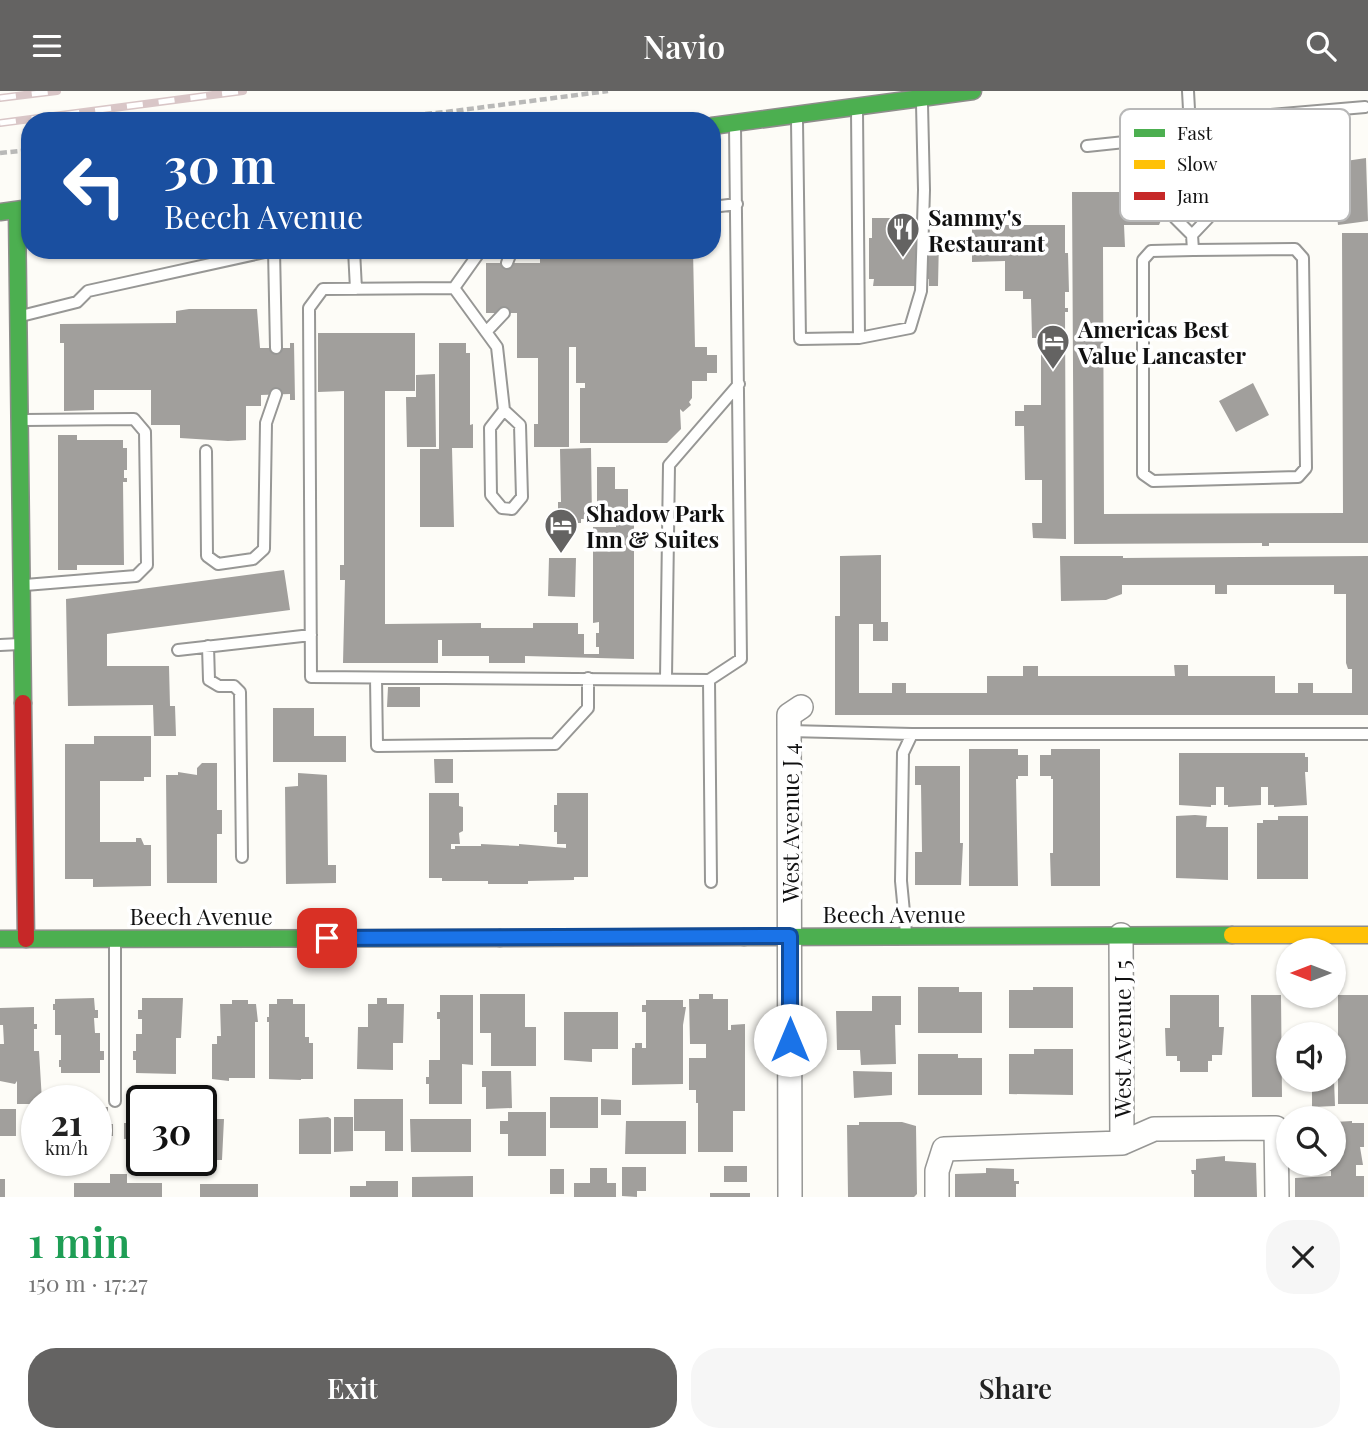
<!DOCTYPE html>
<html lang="en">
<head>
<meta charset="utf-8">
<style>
	:root { --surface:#fff; --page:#f6f6f6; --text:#222; --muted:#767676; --accent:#646362 }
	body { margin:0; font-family:"Playfair Display",serif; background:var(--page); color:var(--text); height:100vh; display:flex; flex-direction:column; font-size:26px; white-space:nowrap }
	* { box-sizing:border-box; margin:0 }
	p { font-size:23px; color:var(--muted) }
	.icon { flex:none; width:38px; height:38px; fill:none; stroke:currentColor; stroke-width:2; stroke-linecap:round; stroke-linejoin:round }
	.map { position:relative; height:1106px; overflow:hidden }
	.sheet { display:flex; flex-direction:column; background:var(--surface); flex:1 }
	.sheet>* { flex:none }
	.banner { position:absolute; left:21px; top:21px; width:700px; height:147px; border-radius:28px; box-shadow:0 2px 5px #0004; background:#1a4fa0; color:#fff; overflow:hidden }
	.needle { width:46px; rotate:270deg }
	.controls { position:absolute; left:1276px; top:847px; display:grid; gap:14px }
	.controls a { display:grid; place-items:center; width:70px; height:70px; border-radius:50%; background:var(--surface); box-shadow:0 2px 5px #0004; font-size:35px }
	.speed { position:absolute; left:21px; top:994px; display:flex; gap:14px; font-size:35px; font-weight:700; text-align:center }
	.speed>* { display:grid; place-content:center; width:91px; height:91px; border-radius:50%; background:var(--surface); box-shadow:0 2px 5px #0004; line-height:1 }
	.speed small { font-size:18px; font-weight:400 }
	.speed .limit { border:4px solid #111; border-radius:10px; background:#fff; color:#111 }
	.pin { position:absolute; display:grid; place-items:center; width:60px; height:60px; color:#fff; margin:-30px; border-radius:14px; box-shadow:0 4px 10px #0006 }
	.me { position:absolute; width:77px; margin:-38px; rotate:0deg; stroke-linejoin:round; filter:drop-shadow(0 0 5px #0008) }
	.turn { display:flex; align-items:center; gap:24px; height:147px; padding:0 28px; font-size:32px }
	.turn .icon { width:91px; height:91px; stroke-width:2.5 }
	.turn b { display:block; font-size:49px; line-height:60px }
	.round { display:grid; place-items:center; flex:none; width:74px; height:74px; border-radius:28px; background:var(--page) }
	.head { display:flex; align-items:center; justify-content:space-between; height:119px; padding:0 28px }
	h1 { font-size:42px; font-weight:600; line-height:52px; color:#1e9e55 }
	.primary-button { display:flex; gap:14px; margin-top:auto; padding:14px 28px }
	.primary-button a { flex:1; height:80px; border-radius:28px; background:var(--accent); color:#fff; font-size:28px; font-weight:600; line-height:80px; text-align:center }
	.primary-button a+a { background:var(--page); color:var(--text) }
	header { display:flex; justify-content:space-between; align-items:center; height:91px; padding:0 28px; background:var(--accent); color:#fff; font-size:32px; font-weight:600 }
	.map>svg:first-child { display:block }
	.building { fill:#a19f9c }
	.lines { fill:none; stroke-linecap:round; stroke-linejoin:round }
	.lane-casing { stroke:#979795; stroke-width:14 }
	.street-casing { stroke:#979795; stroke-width:26 }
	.fast-casing { stroke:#8e8d8b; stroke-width:19 }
	.slow-casing { stroke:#8e8d8b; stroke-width:19 }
	.jam-casing { stroke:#8e8d8b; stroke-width:19 }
	.path { stroke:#b9b9b8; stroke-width:4.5; stroke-dasharray:7 3.5; stroke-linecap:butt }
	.lane { stroke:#fffffe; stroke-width:10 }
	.street { stroke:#fffffe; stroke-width:23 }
	.fast { stroke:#4caf50; stroke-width:16 }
	.slow { stroke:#ffc107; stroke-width:16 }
	.jam { stroke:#c62828; stroke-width:16 }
	.rail-casing { stroke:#d9c6c7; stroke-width:8 }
	.rail { stroke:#fff; stroke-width:5; stroke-dasharray:16; stroke-linecap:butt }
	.route-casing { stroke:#114b97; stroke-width:18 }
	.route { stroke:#1a73e8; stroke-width:12 }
	.labels { text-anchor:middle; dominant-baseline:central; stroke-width:7; stroke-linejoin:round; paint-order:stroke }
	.poi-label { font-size:23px; font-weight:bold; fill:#111; stroke:#fff; text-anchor:start }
	.street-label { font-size:23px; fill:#111; stroke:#fff }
	.key { fill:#fff; stroke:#b8b8b8; stroke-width:2 }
	.key-label { font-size:19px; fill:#111 }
</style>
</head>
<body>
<header><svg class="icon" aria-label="menu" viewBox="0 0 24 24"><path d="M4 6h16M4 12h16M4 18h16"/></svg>Navio<svg class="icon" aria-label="search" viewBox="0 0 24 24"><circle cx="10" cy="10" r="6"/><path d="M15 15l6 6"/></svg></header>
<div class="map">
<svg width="1368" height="1106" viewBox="0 0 1368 1106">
	<rect width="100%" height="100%" fill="#fdfcf7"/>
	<path class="building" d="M1366,67L1368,130L1338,134L1335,108L1235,121L1230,85L1283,78V73L1311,70L1312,75Z
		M1072,101H1159L1166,118L1159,134H1124L1125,156H1103L1104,423L1343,422L1342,142H1368V452H1269V455H1262V452L1074,453Z
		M872,127H918L917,147L939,148L938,195H929V188H916V195H873L874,188H869V147H872Z
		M972,134H1065V162H1068L1069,201H1065V217H1068V221H1065L1066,448L1033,447L1032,432H1042V389H1025L1024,335H1015V320H1024V314H1041V247H1032L1031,208H1023V200H1005V170L972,171Z
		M584,159H693L695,256H707V264H717V282H707V290H692V307L689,311L691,314L683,321L680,318L681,338L667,352H580V297H585V292H576V256H569V356H534V333H538V267H517V222H486V172H540V162H584Z
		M189,218H257L260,257H290V252H294L295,309H290V303L261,304V315H246V349L228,350L180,347V334H151V299H94V319L64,320V252H60V233L176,232V220Z
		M318,242H415V300H385V533L481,532V537H533V532H578V543H584V563H599V556H596V542H599V531L593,532V436H616V432H634V568L525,565V572H489V565H442V549H438V572H343L345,489H340V474H344V300L318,301Z
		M439,252H466V262H470V334L473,333V357H452L454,436H420V358H439Z
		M435,283L436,356H407L406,306H416V284Z
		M1253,292L1269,324L1236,341L1219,310Z
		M58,344H77V349H123V357H127V379H124V387H127V391H123L124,474H77V479H58Z
		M591,357L592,428H581V432H576V436H558V411H561L560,358Z
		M597,376H615V398H628V418H597Z
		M881,464V531H888V550H873V533H859V602H892V592H906V602H987V585H1023V575H1038V585H1175L1174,574H1188V585H1275V602H1298V592H1313V602H1352V578H1348L1346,572V503H1334V494H1227V503H1215V494H1122V503L1106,509L1061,510L1060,465H1123V467L1368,465V624H835V525H840V465Z
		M549,467H576L575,506L548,505Z
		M284,479L290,519L107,543V575H169L170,615H175L176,645H154L153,614L68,615L66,508Z
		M388,596H420V616H387Z
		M273,617H314V645H346V671H273Z
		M94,645H151V686H144V690H100V751H136V747H141L144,754H151V795L93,796V788H65V653H94Z
		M969,658H1018V664H1028V685H1018V688H1016L1018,795H969Z
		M1051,658H1100V795H1051L1050,762H1053V688H1051V685H1040V664H1051Z
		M1179,662H1305V666H1308V681H1305L1307,714L1274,716V714H1268V696H1261V714L1228,716V714H1224V696H1216V714H1211V716L1179,714Z
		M434,668H453V692H435Z
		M202,672H217V719H222V743H217V792H167L166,684H178V681L197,684V677Z
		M915,675H960V752H963L961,794H915V761H922L921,694H915Z
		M298,682L327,684L328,774H336V792L286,793L285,696L298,695Z
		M429,702H459V715L463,716V740L459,742L460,753H451V758H455V755H481V753L519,755V753L566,757V753H557V741H554V714H557V702H588V786H574V789L528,790V793H488V790H442V787H429Z
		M1195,724L1207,725L1206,736H1228V789L1176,787V725Z
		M1278,725H1308V788H1257V732H1263V729H1278Z
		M918,896H959V901H982V942H918Z
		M1033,896H1073V937H1009V899H1033Z
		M480,903H525V936H536V975H491V942H480Z
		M699,903H713V908H728V939H731V934L745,933V1020H733V1061H698V1012H696V999H689V967H706V953H690L689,908H699Z
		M440,904H473V974L462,973V1013H429V993H426V986H429V969H440V928H437V921H440Z
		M1170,904H1219V936H1224L1222,964H1212V970H1208V981H1180V970H1177V965H1166L1165,937H1170Z
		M1251,904H1281L1282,1006H1252Z
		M1338,904H1368V1013H1338Z
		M872,905H901V934H895L896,973L861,974L860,959H837L836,920H872Z
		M94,907L95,919H98V927H94L95,942H100V960H104V969H100V982H61V976H59V969H61V944H55V919H53V913H55V908Z
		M142,907H183L181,947H176V983L136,982V969H133V960H136V943H142V928H138V919H142Z
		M377,907H387V913H404L403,952H393V979L357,978L358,936H368V913H377Z
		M277,908H293V913H305V946H309V952H313V988H301V989L269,988V931H267V926H269V913H277Z
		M232,909H248V913H256L258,931H255V987H229V990L212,988V953H217V945H221L220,913H232Z
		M646,909H683V916H686L683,934V993L632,994V957H635V952H642V957H646V921H642V914H646Z
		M34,916V933H37V938H34V960H39L42,1010H37V1013H17V990L15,993L0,990V953H4L3,934H0V917Z
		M564,921H618V958H592V971L564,969Z
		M1034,958H1073V1004L1009,1003V963H1034Z
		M918,963H958V967H982V1004H918Z
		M482,980H511L512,1017L486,1018V996H482Z
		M853,980L892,981V1004L854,1007Z
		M1312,989H1334L1335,1015L1312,1016Z
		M550,1006H598V1037H550Z
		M354,1008H403V1060H385V1040H354Z
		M601,1008L621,1009V1024H601Z
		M96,1016H108V1033H113V1045H96Z
		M128,1017H142V1047L124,1048V1032H129Z
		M0,1018H16V1045H0Z
		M508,1021H546V1065H508V1043H500V1030H508Z
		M328,1026L331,1028V1063H299V1028Z
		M334,1026H353V1060L334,1061Z
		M201,1028H224L222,1069H213V1062H201Z
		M410,1028H471V1061H411Z
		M626,1030H686V1063H625Z
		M1352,1030V1032H1364V1056H1360L1363,1074H1356V1085H1364V1106H1295V1087L1331,1085V1080H1297V1073H1334V1031Z
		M859,1031H902L916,1035L917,1103L914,1106H848L847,1034H859Z
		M1225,1065V1070L1256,1072L1257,1106H1194V1083H1192L1191,1079H1196V1068Z
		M724,1075H747V1091H724Z
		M622,1076H646V1100H637V1106L622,1105Z
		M590,1077H607V1092H616V1106H574V1092H590Z
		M986,1077L1014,1078V1090H1019V1093H1016V1106H955V1083L986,1082Z
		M550,1078H564V1103H550Z
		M110,1083H127V1092H162V1106H74V1092H110Z
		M473,1085V1106H412V1086Z
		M0,1088H5V1106H0Z
		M366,1090H398V1106H350V1095H366Z
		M200,1093H258V1106H200Z
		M710,1102H750V1106H710Z"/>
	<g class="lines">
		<defs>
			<path id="lane" d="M1188,0L1190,37
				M797,30L800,248L859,247L857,19
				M1190,31L1365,16
				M1191,53L1174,67L1175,127L1192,144L1193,159L1151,160L1143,169V383L1153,390L1298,386L1306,377L1303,167L1295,158L1193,159
				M1191,53L1209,63L1211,124L1192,144
				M1087,55L1191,44
				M712,116L737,113
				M274,159L276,257
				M354,159L356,198
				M507,172L512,159
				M454,197L481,159
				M21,225L77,211L88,200L274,159
				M486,241L504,222
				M859,247L910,237L921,200L924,99L922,13
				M504,319L520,334L522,406L512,418L502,417L491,404L490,337L504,319L497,256L454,197L323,198L309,217L311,586L709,589
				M24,329L134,328L145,341L147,474L136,485L25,494
				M206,360L207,465L218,473L253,468L264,458L266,332L276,303
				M0,554L20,553
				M208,555L209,589L219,595H234L240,601L242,766
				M178,559L311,544
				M376,587L377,655L555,653L588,617V587
				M666,587L669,374L739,293
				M789,640L912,643H1367
				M711,791L709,589L741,568L735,35
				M906,842L901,790L903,662L912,643
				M115,850V1010"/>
			<path id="street" d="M1121,844L1122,1052
				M790,1106L789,624L801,616
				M937,1106V1080L944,1058L1122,1052L1154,1038L1276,1037L1277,1106"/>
			<path id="fast" d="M712,35L973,0
				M17,119L23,612
				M0,121L30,117
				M744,846L1232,844
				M0,848L500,847"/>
			<path id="slow" d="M1232,844H1368"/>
			<path id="jam" d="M23,612L26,848
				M500,847L744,846"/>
		</defs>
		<use href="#lane" class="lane-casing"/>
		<use href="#street" class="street-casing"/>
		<use href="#fast" class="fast-casing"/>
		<use href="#slow" class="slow-casing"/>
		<use href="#jam" class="jam-casing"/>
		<path class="path" d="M352,30L446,21L608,0
			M0,62L30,59"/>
		<use href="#lane" class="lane"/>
		<use href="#street" class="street"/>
		<use href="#fast" class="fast"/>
		<use href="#slow" class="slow"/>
		<use href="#jam" class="jam"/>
		<defs>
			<path id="rail" d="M0,7L57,0
				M0,32L243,0"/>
		</defs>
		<use href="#rail" class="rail-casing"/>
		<use href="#rail" class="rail"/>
	</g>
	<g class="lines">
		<defs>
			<path id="route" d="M327,847L790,845V949"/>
		</defs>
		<use href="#route" class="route-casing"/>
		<use href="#route" class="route"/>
	</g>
	<defs>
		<symbol id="restaurant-pin" viewBox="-11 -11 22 30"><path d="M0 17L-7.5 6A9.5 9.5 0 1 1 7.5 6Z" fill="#646362" stroke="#fff"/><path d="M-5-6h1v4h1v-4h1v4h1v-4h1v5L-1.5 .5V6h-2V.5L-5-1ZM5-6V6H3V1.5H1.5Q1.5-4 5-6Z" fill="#fff"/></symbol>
		<symbol id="hotel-pin" viewBox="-11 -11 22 30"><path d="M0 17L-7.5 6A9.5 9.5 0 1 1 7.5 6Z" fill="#646362" stroke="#fff"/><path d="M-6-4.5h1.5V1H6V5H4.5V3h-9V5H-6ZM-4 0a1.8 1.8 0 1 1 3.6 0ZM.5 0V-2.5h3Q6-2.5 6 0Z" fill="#fff"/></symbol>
	</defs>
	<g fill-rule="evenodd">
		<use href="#restaurant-pin" x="884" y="119" width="38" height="52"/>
		<use href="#hotel-pin" x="1034" y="231" width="38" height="52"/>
		<use href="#hotel-pin" x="542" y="415" width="38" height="52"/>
	</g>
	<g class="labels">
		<g class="poi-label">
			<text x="928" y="125">Sammy's<tspan x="928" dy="26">Restaurant</tspan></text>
			<text x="1078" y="237">Americas Best<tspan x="1078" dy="26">Value Lancaster</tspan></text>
			<text x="586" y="421">Shadow Park<tspan x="586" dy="26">Inn &amp; Suites</tspan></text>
		</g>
		<g class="street-label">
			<text transform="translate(789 732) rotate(-90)">West Avenue J 4</text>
			<text x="894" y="822">Beech Avenue</text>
			<text x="201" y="824">Beech Avenue</text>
			<text transform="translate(1121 948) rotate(-90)">West Avenue J 5</text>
		</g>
	</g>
	<rect x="1120" y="18" width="230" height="112" rx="10" class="key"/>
	<rect x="1134" y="38" width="31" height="8" fill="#4caf50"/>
	<rect x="1134" y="69" width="31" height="9" fill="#ffc107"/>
	<rect x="1134" y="101" width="31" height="8" fill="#c62828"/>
	<g class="key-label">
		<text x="1177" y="49">Fast</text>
		<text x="1177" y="80">Slow</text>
		<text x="1177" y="112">Jam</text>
	</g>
</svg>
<div class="controls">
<a><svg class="needle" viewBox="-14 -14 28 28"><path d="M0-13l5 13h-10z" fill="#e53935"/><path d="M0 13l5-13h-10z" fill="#767676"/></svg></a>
<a><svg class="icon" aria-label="sound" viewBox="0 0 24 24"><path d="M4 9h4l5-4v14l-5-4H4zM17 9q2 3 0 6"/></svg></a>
<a><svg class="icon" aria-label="search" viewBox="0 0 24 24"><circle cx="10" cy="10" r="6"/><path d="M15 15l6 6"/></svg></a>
</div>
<div class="speed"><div>21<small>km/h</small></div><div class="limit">30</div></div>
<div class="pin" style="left:327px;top:847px;background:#d93025"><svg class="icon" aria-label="arrive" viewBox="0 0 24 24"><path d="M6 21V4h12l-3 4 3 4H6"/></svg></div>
<svg class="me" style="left:790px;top:949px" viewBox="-20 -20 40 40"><circle r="19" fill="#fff"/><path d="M0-13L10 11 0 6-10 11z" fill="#1a73e8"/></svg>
<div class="banner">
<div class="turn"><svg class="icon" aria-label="left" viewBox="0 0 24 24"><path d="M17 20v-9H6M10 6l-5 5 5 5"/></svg><div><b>30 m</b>Beech Avenue</div></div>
</div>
</div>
<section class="sheet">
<div class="head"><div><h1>1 min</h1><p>150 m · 17:27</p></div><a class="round"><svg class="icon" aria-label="close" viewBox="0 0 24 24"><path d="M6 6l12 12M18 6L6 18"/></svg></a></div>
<div class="primary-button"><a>Exit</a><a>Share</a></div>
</section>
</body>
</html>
